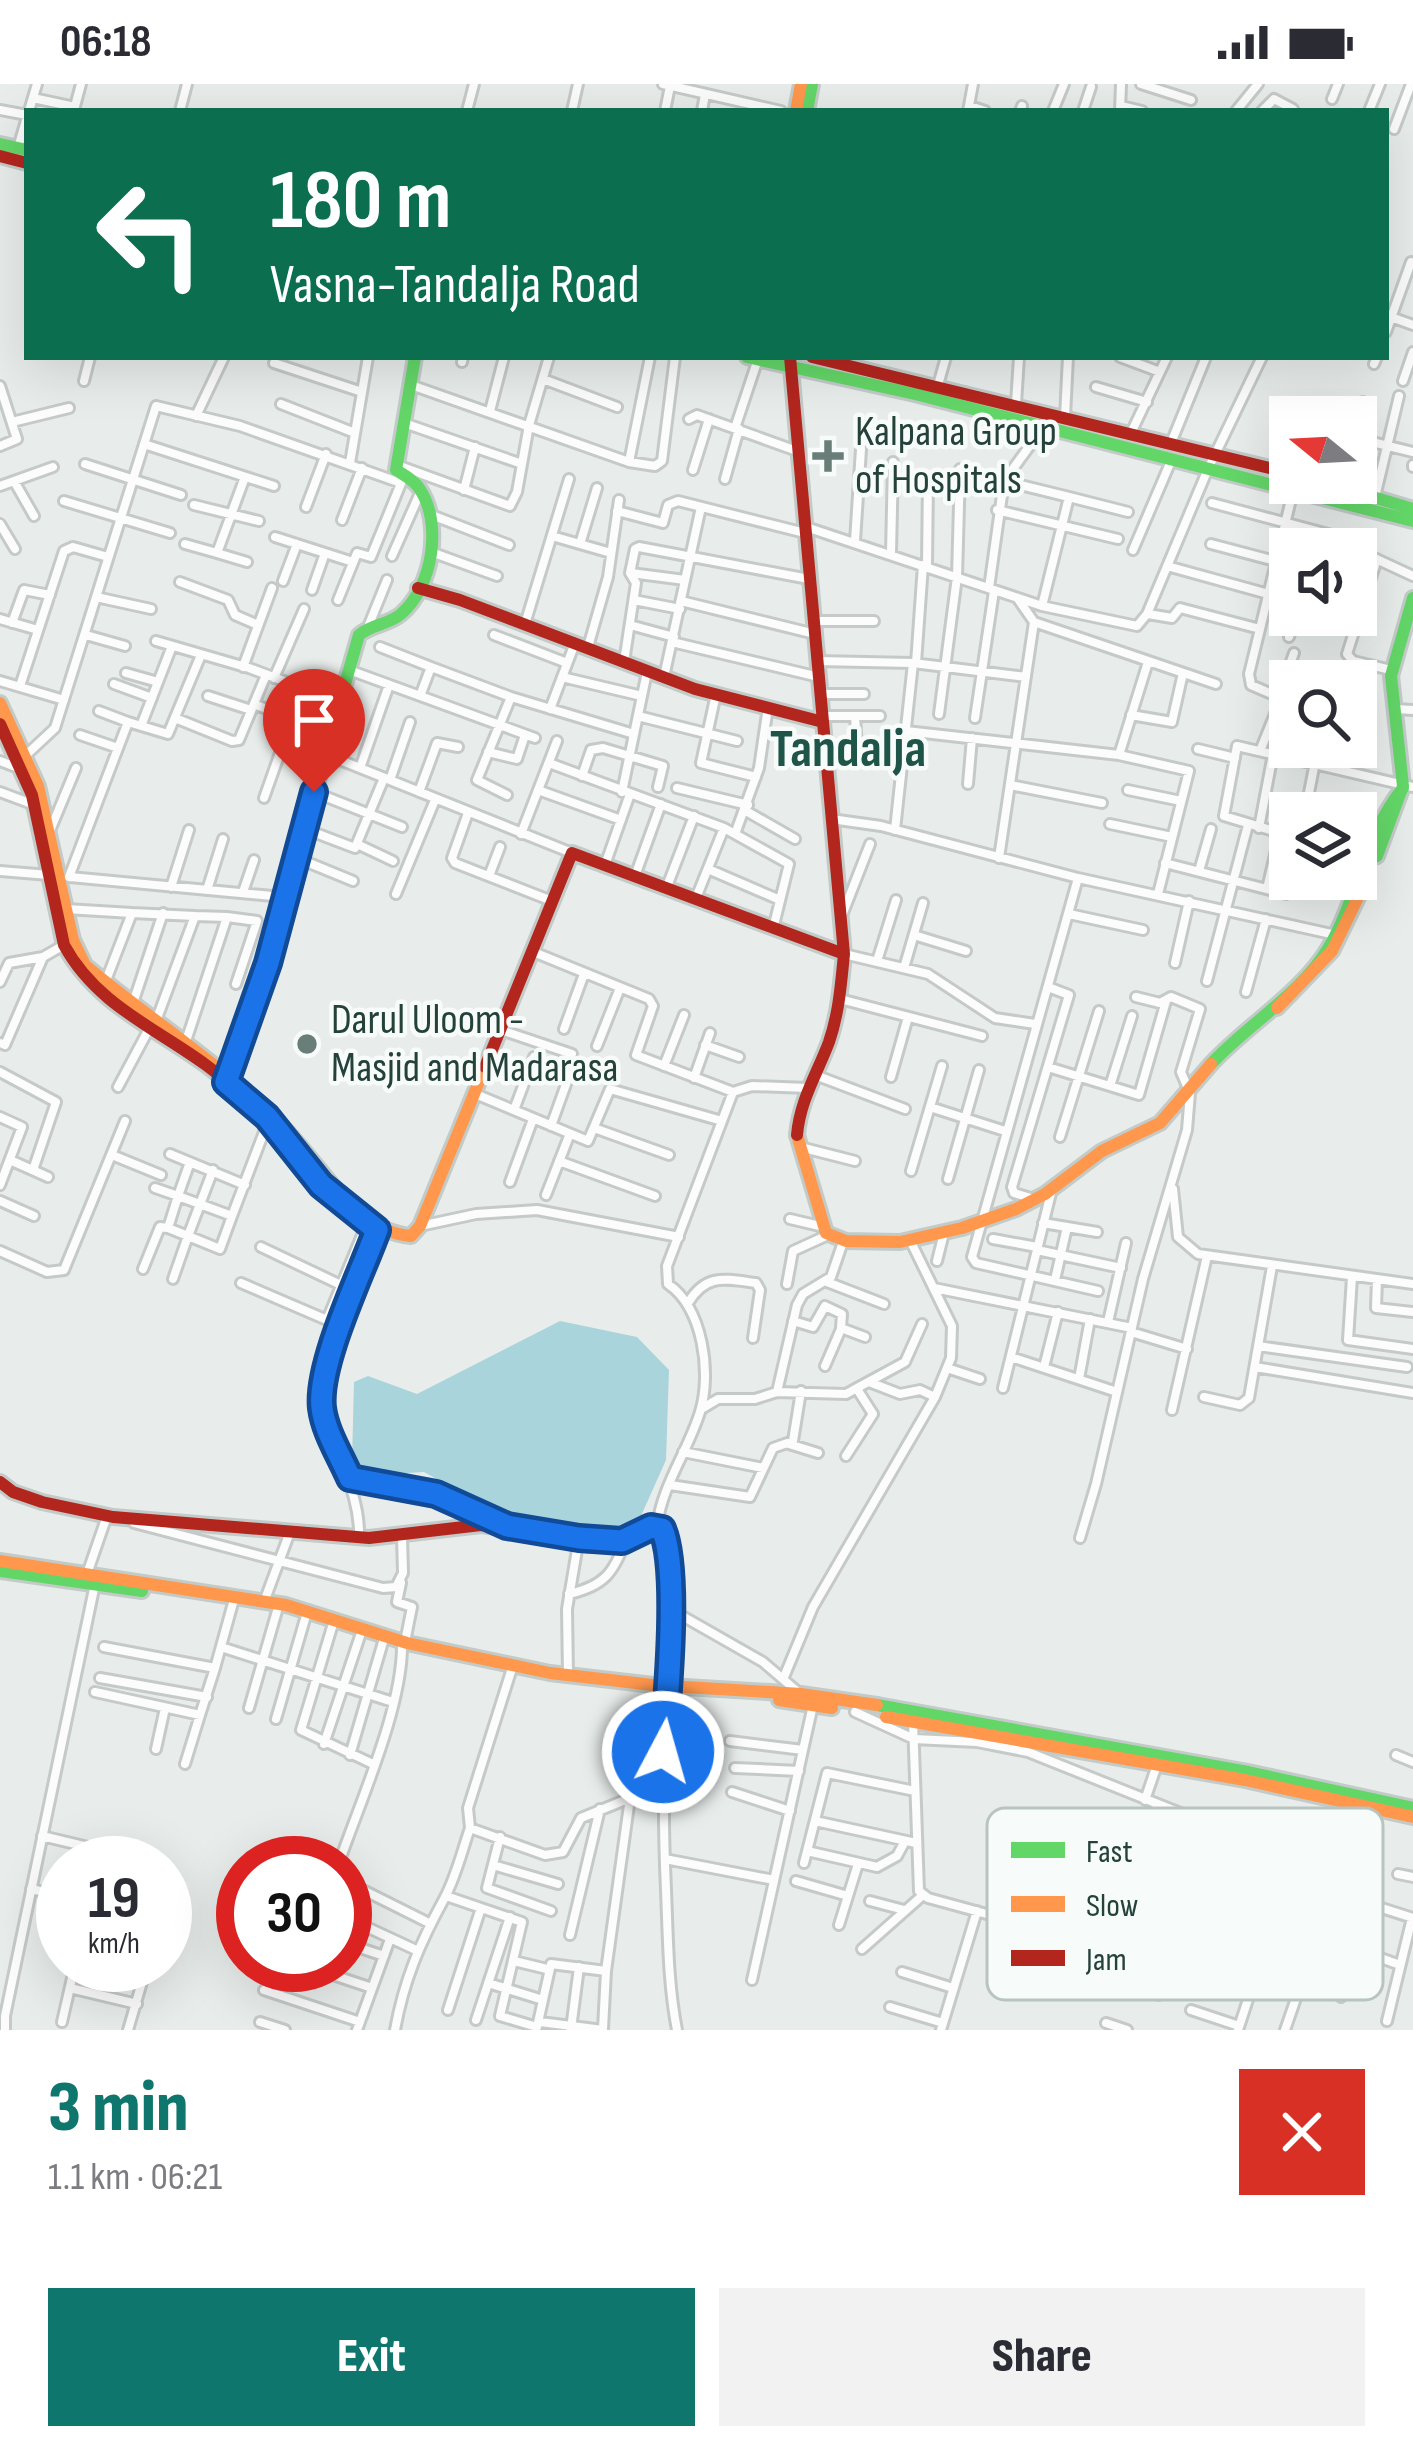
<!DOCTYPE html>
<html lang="en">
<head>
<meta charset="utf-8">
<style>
	:root { --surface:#fff; --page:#f2f2f3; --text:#2b2b33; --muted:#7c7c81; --accent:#0f766e }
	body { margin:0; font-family:"Sofia Sans Condensed",sans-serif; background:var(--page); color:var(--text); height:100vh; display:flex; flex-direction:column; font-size:45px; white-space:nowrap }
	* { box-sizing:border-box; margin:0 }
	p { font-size:39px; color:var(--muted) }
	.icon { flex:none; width:66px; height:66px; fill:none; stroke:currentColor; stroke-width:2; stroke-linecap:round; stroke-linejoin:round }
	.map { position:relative; height:1946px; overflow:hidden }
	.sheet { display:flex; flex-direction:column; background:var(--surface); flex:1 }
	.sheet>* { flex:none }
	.guide { position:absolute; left:24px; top:24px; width:1365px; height:252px; border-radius:0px; box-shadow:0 12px 48px #0002; background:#0b6e4f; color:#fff; overflow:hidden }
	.needle { width:78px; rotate:288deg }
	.buttons { position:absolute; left:1269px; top:312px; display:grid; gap:24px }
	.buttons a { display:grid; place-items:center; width:108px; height:108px; border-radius:0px; background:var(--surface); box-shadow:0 12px 48px #0002; font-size:60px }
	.speed { position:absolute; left:36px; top:1752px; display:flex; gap:24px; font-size:60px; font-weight:700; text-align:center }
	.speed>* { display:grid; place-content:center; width:156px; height:156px; border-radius:50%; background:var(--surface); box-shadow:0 12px 48px #0002; line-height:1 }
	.speed small { font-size:30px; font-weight:400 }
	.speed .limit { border:18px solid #d22; background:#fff; color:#111 }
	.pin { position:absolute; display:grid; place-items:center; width:102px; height:102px; color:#fff; margin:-123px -51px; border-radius:50% 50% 50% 0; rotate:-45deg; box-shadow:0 0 12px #0007 }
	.pin .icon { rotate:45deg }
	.me { position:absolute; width:132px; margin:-66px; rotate:6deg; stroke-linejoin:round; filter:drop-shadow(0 0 9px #0008) }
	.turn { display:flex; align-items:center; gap:42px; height:252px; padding:0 48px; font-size:54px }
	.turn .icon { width:156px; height:156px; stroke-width:2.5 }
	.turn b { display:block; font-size:84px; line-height:102px }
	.round { display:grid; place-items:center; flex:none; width:126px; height:126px; border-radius:0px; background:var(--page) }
	.summary { display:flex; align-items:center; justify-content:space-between; height:204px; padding:0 48px }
	h1 { font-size:72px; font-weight:800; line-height:90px; color:var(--accent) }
	.action { display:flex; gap:24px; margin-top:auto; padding:24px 48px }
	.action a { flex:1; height:138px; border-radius:0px; background:var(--accent); color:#fff; font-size:48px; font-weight:800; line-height:138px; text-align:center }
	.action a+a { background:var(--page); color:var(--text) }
	.status { display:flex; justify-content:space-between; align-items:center; height:84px; padding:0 60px; background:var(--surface); direction:ltr }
	.status svg { height:33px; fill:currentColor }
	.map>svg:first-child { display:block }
	.water { fill:#a9d4db }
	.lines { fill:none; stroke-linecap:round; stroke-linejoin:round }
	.street-casing { stroke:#c5cac8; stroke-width:14 }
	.fast-casing { stroke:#c3cbc8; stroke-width:18 }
	.slow-casing { stroke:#c3cbc8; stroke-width:18 }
	.jam-casing { stroke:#c3cbc8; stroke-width:18 }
	.street { stroke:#fcfcfc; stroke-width:8 }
	.fast { stroke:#63d668; stroke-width:12 }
	.slow { stroke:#ff974d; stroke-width:12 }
	.jam { stroke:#b3261e; stroke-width:12 }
	.route-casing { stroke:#114b97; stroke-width:30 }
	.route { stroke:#1a73e8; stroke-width:21 }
	.poi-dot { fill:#697e78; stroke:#f7fbf9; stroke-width:4.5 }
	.labels { text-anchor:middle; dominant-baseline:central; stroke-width:9; stroke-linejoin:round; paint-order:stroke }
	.poi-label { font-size:42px; fill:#24423a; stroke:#f7fbf9; text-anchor:start }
	.district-label { font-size:54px; font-weight:bold; fill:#1f5548; stroke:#f7fbf9 }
	.key { fill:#f7fbf9; stroke:#b8c4c0; stroke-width:3 }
	.key-label { font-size:33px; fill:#24423a }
</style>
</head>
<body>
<div class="status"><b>06:18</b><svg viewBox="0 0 49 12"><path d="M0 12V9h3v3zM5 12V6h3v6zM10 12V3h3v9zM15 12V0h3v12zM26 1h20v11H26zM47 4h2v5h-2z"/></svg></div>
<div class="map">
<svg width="1413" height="1946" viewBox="0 0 1413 1946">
	<rect width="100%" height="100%" fill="#e8edeb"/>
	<path class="water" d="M560,1237L637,1253L669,1286L666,1376L641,1432L588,1470L554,1460L424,1388L374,1391L352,1376L354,1298L368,1292L417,1310Z"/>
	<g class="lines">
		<defs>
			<path id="street" d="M663,0L781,27
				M1141,0L1191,16
				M33,14L75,23
				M1332,15L1338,0
				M970,22L985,27
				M1121,22L1142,27
				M0,26L27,31
				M74,26L81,0
				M29,27L37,0
				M180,27L187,0
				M467,27L474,0
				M572,27L578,0
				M665,27L670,2
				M702,27L705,10
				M968,27L973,0
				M1020,27L1022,22
				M1053,27L1064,0
				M1083,27L1091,3
				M1120,27L1121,0
				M1236,27L1258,0
				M1262,27L1274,15L1293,25
				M1369,27L1380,0
				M1394,45L1411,0
				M18,64L27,33
				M1391,233L1413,241
				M1386,248L1411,178
				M1120,273L1160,288
				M462,278L463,273
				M274,279L362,308
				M1374,280L1377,273
				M543,295L617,323
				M84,297L90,273
				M1403,297L1413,268
				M411,301L629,378L655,382L662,377L675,273
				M938,301L946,273
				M0,302L17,355L0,362
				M1096,303L1147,318
				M281,320L355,349
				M1016,320L1019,273
				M490,327L504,273
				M196,332L224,273
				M1065,333L1068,273
				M689,335L697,331L797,367
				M12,338L69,324
				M404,339L522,380
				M735,344L758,275
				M1131,349L1167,273
				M1356,350L1363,318
				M1356,354L1413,368
				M1171,359L1206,273
				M144,360L274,402
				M629,378L650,273
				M350,379L368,273
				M85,380L181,411
				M397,381L510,422L517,408L529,341L549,273
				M1413,383V381
				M693,386L709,335
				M725,395L739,345
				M14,397L34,432
				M1004,397L1069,413L1042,522
				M0,402L53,383
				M464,406L475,363
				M1069,413L1128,428
				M1375,413L1399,312
				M64,417L170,449
				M1212,419L1343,454
				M194,421L259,437
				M306,423L326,370
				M997,426L1118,455
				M617,427L663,439L668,421L678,417L805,449
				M429,430L509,461
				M342,436L362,384
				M0,440L15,465
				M806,443L1042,522L1137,542L1147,530L1208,385L1262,273
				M552,452L611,469
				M275,453L353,478
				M855,457L861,365
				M185,460L217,469L245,393
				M580,460L597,404
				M1211,460L1275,477
				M1133,466L1171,377
				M1359,467L1413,492
				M431,468L497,492
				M217,469L247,478
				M891,470L893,378
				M392,472L420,409
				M1377,475L1347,570L1353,577L1391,586
				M927,482L928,394
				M1167,482L1290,516
				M631,489L685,496
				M283,497L297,460
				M180,498L228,516L235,531L258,541
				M989,504L1004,397L1045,341
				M312,506L325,469
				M96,513L151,525
				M1018,515L1034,538L1216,600
				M338,516L357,469L371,473L402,397
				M634,516L680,525
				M681,517L815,550
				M1148,530L1172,534L1180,524L1260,545L1293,407
				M0,535L38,546
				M813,537H874
				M12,539L24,506L50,511
				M525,540L569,395
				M630,541L674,553
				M368,543L387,496
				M1260,545L1249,590L1251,601L1290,618
				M86,551L125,562
				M494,551L567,579
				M1289,553L1296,531
				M156,557L249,584L340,618
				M672,558L819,593
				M380,563L431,583
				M588,563L608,493L619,416
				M817,577L913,579
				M624,578L636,499L630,489L635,465L639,463L809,495
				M916,579L923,481
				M243,583L272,504
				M349,586L535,654
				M126,589L158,598
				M562,593L642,612
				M664,593L701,423
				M274,594L304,525
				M0,597L64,616
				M114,600L152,614
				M20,602L64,467L73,463L108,473
				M716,610L701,679L756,693
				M820,610H864
				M208,612L251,626
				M420,612L431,583L511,613L634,650
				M1278,614L1294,569
				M256,621L331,649
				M550,625L575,559
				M1395,625L1413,626
				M99,627L128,638
				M939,630L957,493L960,385
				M1131,631L1172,638L1183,589
				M638,632L737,657
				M822,632H880
				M855,632L857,664L874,666
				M175,634L232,657L239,656L266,591
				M975,634L994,507
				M141,642L172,562
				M906,647L1119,671L1148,578
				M80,651L118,664
				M1198,665L1235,674
				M1260,667L1281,615
				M488,668L517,675L525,651
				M325,670L572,769
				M1119,671L1189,687L1158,810
				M25,672L55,644L156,322L240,342L401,399
				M1291,675L1295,663
				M0,677L21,685
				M549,679L724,744L789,780L773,845
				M360,684L389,601
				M582,692L591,666L603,664L663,682L658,703
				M390,696L410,638
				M968,700L972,654
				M1010,701L1102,719
				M677,704L748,721
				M538,706L621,736
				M1128,706L1181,717
				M0,708L32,720
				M314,708L402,743
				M419,708L437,659L458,663
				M622,708L647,588
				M507,711L477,696L511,613
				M264,714L292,635
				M746,727L795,755
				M468,729L452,774L455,779L552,817
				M1305,729L1318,663
				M831,735L881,742L1078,794L1336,851
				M1110,740L1172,753
				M1259,744L1273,670
				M305,745L355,764L384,694
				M895,746L913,579L1026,593
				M49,749L76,684
				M521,750L557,657
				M735,750L759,684L768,623
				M1290,752L1224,732L1237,662L1413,703
				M357,760L393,777
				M297,774L353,797
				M999,774L1034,538
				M1165,779L1286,810L1290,792
				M605,781L630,710
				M708,785L780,816
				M0,787L49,791
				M1199,787L1211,745
				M489,792L500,763
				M635,792L661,720
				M69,793L128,638L168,650L201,571
				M70,793L283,813
				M1078,794L972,1173L976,1179L1098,1207
				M171,803L189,746
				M666,805L694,732
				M1267,805L1280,749
				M207,806L223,755
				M243,808L254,776
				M396,810L435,716
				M696,814L724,744
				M66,825L132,829L105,899
				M132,829L195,832L156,937
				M843,829L870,760
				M1069,830L1143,846
				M227,833L257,837L236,900
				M914,851L966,867
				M531,867L649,915L653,922L636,971L733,1008L667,1182L668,1200C703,1224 712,1289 700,1328C688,1367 662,1401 657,1442
				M844,870L928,890L995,934L1035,940
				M877,877L896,816
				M1175,879L1189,817
				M904,884L923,819
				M1207,897L1248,741
				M0,898L9,879L43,873
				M1246,908L1266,835
				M840,915L982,952
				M133,919L163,829
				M564,945L584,890
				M501,946L572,970
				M186,957L227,833L195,832
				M0,959L5,961L43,873L64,861
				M705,961L739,973
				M597,962L620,904
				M664,982L684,931
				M1048,983L1139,1011L1166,917
				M0,988L56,1018L33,1086
				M815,991L905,1025
				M891,993L908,933
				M694,994L710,949
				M1110,1002L1132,932
				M118,1003L150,943
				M733,1008L752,1002L808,1004
				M473,1009L588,1057L610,1005L722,1037
				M930,1023L1005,1047
				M514,1026L534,973
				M0,1033L22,1043L0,1101
				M551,1042L569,992
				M594,1044L669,1071
				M1060,1053L1099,927
				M800,1063L855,1077
				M170,1070L245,1101
				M112,1071L161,1091
				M10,1076L48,1093
				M559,1077L655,1112
				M911,1087L942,982
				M948,1095L979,986
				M510,1098L533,1035
				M155,1104L178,1112L190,1078
				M1173,1105L1178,1153L1198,1170L1413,1200
				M546,1111L569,1052
				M1034,1115L1014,1109L1012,1103L1069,911L1048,903
				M0,1117L34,1132
				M790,1135L824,1143
				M1043,1139L1097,1148
				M420,1142L476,1130L537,1126L679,1153
				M168,1144L188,1152L213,1086
				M993,1155L1037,1163
				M261,1163L343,1202
				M1037,1166L1121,1184
				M0,1167L47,1188L64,1186L125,1037
				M937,1177L944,1149
				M143,1185L160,1143L168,1144L178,1112L232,1132L269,1035
				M1352,1193L1348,1256L1413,1265
				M173,1195L188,1152L220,1165L232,1132
				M1377,1195L1376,1224L1413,1228
				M1055,1196L1067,1143
				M827,1198L884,1220
				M241,1199L327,1236L367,1139
				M787,1200L793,1167L828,1151
				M934,1204L1132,1244
				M688,1219C706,1189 725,1195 756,1199L760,1206L753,1254
				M793,1237L813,1243L825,1222L842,1230L841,1244L865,1253
				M1108,1238L1126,1159
				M1131,1248L1187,1265
				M1258,1262L1407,1283
				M1011,1273L1117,1308
				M825,1282L841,1245
				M1044,1283L1058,1228
				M1255,1283L1413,1309
				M947,1284L980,1295
				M1079,1295L1090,1235
				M869,1298L900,1310L920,1306L935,1313
				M1003,1304L1052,1105
				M777,1308L797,1221L803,1210L831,1193L843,1158
				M1204,1313L1240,1321L1249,1314L1272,1182
				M703,1324L718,1315H755L777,1308L846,1310L905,1278L922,1240
				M1172,1326L1207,1172
				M789,1360L818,1369
				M683,1368L763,1384
				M846,1372L873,1330L857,1305
				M350,1394L436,1410L506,1441
				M670,1401L750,1413L773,1364L793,1357L801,1307
				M134,1439L383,1504L396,1503L403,1489L402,1453
				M359,1454C361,1394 316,1349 324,1290L378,1146
				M1080,1454L1096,1400L1143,1195L1187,1046L1190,1009L1181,988L1200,925L1171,913L1160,919L1136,913
				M87,1490L107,1432
				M401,1499L397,1518L412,1523L405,1558
				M569,1510C604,1502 614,1489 626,1455
				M264,1518L290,1448
				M670,1525L763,1578L798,1608
				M332,1543L301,1646L373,1680
				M104,1563L215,1584L233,1519
				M221,1563L393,1618
				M568,1591L567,1525L579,1454
				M784,1593L813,1523L935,1313L951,1274L952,1242L910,1156
				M100,1594L207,1613
				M95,1608L200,1631L215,1584
				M669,1610C662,1675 663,1740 666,1806C668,1853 668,1900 677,1946
				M249,1624L277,1527
				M855,1628L914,1655L977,1658L1028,1668L1208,1740C1228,1751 1233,1772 1253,1783L1413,1834
				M276,1635L305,1535
				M913,1637L919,1807L928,1814L1016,1838
				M730,1657L803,1666
				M324,1660L360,1552
				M156,1665L165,1624
				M350,1671L383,1558
				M1396,1671L1413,1678
				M185,1680L200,1631
				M735,1684L799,1687
				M732,1708L790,1727
				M1145,1716L1157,1681
				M815,1737L916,1759
				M470,1744L468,1724L513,1581
				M1094,1751L1090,1823L1175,1853L1159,1911
				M42,1752L155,1779
				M500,1753L487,1804L551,1827
				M807,1767L877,1783L897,1772L905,1757
				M665,1775L774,1796
				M339,1779C360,1718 402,1625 402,1562
				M804,1779L827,1689L915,1707
				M493,1781L558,1800
				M1398,1790L1413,1793
				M165,1793V1819
				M1130,1793L1194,1817
				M345,1797L429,1839
				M796,1797L848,1812
				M31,1805L63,1812
				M446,1812L522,1838L500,1932L537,1943L551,1880L606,1887L630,1714
				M870,1817L904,1826
				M1227,1818L1400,1881
				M1115,1832L1157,1721
				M345,1833L416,1866
				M839,1841L858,1780
				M1210,1848L1264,1868
				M570,1851L600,1725
				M345,1859L384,1872
				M862,1865L923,1811
				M514,1877L547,1885
				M303,1881L372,1904
				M1200,1884L1252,1903
				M902,1888L953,1904
				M752,1896L813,1621
				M488,1899L543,1916
				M1123,1902L1140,1841
				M70,1904L137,1920
				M264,1906L360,1938
				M1341,1913L1360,1866
				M890,1923L943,1939
				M448,1926L481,1824
				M1191,1926L1239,1942
				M476,1936L510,1833
				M1387,1937L1412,1834
				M62,1938L75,1881
				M260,1938L285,1946
				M540,1938L603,1946
				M1106,1939L1127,1946
				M571,1945L579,1883
				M603,1945L606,1887
				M5,1946V1932L95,1500
				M128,1946L147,1881
				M357,1946L390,1855
				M395,1946C404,1896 420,1859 444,1815C456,1793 462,1767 470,1744L545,1771L563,1768L581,1734L630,1714L663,1668
				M941,1946L977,1827
				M1238,1946L1280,1818
				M1285,1946L1318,1851"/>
			<path id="fast" d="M807,27L812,0
				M0,60L27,66
				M747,273L915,310L1413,437
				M1326,399L1413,425
				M1377,772L1403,702L1391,592L1413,514
				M1211,980C1248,940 1301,910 1329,863C1359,812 1365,750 1403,704
				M226,998C278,851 316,700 359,551C372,540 388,541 401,530C433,503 443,438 419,404C414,396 404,391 396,386L415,273
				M273,1041L321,1101L359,1130
				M528,1447L612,1458L657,1442C681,1487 672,1556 670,1605
				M0,1487L142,1507
				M877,1621L1248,1688L1413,1724"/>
			<path id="slow" d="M796,27L801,0
				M0,619L38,702L73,856L85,881C156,941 238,990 299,1061C330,1096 360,1148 411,1152L420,1142L485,983
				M1277,924L1332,867L1367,795
				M797,1051L826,1149L846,1157L900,1158L962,1144L1016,1125L1045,1110L1102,1067L1160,1039L1211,980
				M0,1477L286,1521L407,1559L550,1589L653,1601L801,1610L877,1621
				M779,1616L832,1624
				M886,1633L1245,1696L1413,1733"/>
			<path id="jam" d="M0,72L27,79
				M790,273L844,870C841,900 839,929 829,958C817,990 800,1016 797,1051
				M812,273L1290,389
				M418,504L460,516L695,605L823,638
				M0,640L32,711L64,861C96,920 154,943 206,981C224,994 239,1010 256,1024
				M485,983L572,769L844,870
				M0,1398L13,1408L42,1418L113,1433L369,1454L481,1441L528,1447"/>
		</defs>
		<use href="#street" class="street-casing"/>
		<use href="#fast" class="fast-casing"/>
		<use href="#slow" class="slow-casing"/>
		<use href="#jam" class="jam-casing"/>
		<use href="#street" class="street"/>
		<use href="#fast" class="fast"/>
		<use href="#slow" class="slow"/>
		<use href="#jam" class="jam"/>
	</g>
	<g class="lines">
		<defs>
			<path id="route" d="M314,708L268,879L226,998L267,1033L321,1101L377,1146C361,1190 317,1280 322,1324C325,1348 340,1371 350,1394L436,1410L507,1442L579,1454L622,1457L651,1443L662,1445C680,1485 667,1620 663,1668"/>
		</defs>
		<use href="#route" class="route-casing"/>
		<use href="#route" class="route"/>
	</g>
	<g class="poi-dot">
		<path d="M822 354h12v12h12v12h-12v12h-12v-12h-12v-12h12z"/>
		<circle cx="307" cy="960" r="12"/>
	</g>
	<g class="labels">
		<g class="poi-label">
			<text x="855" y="348">Kalpana Group<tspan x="855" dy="48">of Hospitals</tspan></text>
			<text x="331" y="936">Darul Uloom -<tspan x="331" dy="48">Masjid and Madarasa</tspan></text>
		</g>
		<g class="district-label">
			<text x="848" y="665">Tandalja</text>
		</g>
	</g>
	<rect x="987" y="1724" width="396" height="192" rx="18" class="key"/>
	<rect x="1011" y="1758" width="54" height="16" fill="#63d668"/>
	<rect x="1011" y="1812" width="54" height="16" fill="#ff974d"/>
	<rect x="1011" y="1866" width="54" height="16" fill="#b3261e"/>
	<g class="key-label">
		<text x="1086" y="1778">Fast</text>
		<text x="1086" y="1832">Slow</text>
		<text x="1086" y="1886">Jam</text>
	</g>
</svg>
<div class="buttons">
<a><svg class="needle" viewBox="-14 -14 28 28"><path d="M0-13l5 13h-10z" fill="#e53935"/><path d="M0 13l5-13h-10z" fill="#7c7c81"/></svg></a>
<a><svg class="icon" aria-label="sound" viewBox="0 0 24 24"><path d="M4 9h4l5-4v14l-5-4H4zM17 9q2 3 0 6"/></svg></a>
<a><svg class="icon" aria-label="search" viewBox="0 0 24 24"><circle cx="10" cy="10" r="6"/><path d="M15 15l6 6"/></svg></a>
<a><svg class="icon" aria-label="layers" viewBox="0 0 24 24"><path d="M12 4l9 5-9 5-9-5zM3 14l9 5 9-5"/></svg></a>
</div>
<div class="speed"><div>19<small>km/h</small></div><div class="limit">30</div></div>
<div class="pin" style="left:314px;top:708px;background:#d93025"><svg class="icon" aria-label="arrive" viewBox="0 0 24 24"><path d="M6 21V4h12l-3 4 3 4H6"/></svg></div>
<svg class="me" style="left:663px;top:1668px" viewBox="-20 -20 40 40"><circle r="17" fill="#1a73e8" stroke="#fff" stroke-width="3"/><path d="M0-11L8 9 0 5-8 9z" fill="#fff"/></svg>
<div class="guide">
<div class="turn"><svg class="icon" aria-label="left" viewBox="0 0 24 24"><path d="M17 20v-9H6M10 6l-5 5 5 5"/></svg><div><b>180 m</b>Vasna-Tandalja Road</div></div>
</div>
</div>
<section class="sheet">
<div class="summary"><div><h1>3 min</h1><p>1.1 km · 06:21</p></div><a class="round" style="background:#d93025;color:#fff"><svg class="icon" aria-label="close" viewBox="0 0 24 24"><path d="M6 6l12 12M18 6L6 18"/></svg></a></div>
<div class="action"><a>Exit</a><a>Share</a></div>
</section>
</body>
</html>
